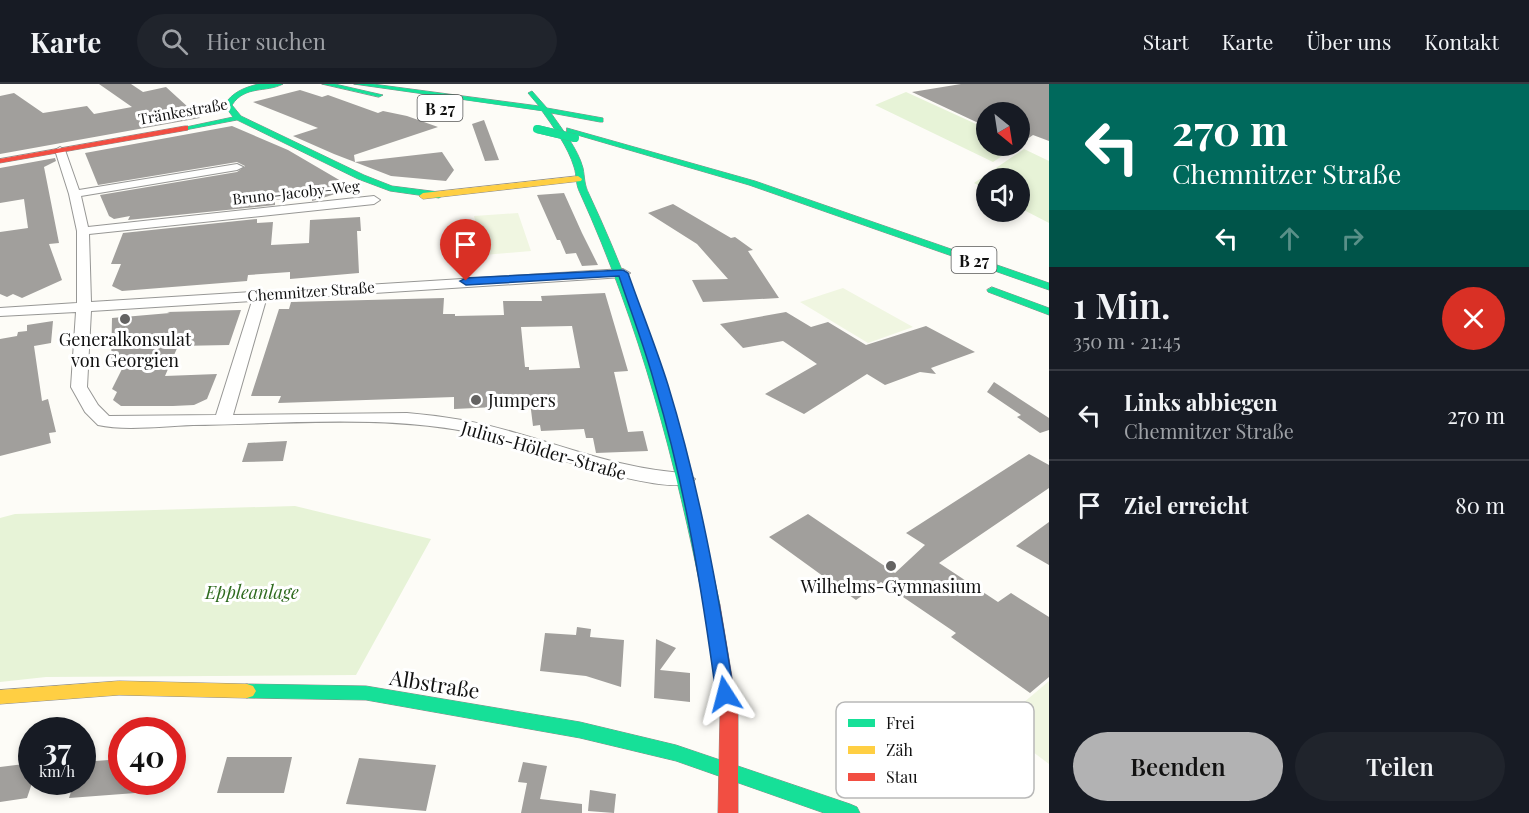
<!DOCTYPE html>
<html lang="de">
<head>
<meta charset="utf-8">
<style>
	:root { --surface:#171b24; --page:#20242c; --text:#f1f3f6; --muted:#9ea1a6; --line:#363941; --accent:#b2b2b3 }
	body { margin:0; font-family:"Playfair Display",serif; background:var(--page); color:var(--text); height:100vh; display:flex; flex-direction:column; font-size:22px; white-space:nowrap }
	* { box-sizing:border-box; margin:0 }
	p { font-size:20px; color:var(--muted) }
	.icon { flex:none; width:33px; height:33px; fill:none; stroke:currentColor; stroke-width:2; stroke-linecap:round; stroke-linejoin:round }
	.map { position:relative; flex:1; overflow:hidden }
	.drawer { display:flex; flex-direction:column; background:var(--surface); width:480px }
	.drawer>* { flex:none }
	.hud { background:#00695c; color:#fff; overflow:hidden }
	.needle { width:39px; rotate:150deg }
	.buttons { position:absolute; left:976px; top:18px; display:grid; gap:12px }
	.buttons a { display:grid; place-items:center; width:54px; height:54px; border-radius:50%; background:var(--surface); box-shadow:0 3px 9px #0003; font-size:30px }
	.speed { position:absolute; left:18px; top:633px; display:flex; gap:12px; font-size:30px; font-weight:700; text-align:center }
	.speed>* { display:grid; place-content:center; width:78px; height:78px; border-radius:50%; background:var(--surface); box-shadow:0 3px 9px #0003; line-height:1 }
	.speed small { font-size:15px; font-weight:400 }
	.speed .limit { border:9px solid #d22; background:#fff; color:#111 }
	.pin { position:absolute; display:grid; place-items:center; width:51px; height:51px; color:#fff; margin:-62px -26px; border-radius:50% 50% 50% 0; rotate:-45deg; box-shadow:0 0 6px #0007 }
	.pin .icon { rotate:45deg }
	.me { position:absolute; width:66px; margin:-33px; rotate:351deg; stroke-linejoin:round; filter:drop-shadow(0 0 4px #0008) }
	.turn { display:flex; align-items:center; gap:21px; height:126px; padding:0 24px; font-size:27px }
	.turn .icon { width:78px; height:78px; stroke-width:2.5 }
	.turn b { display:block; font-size:42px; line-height:51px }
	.lanes { display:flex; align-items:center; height:57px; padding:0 24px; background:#0003; justify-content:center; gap:30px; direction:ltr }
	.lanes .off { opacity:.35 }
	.round { display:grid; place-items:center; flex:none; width:63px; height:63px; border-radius:32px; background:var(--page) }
	.head { display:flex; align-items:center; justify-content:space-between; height:102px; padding:0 24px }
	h1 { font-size:36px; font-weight:600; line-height:45px }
	.cta { display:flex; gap:12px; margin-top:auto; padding:12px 24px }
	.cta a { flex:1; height:69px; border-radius:36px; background:var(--accent); color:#111; font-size:24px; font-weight:600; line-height:69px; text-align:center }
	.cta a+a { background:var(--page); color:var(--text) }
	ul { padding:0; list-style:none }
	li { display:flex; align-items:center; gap:18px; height:90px; padding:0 24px; border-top:2px solid var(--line) }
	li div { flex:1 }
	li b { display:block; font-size:22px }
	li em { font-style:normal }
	header { display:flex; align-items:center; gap:36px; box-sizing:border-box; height:84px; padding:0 30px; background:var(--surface); border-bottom:2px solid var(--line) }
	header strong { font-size:28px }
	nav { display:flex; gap:33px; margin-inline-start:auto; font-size:21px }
	.search { width:420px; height:54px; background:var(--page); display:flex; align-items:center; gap:15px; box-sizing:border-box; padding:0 21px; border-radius:33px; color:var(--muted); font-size:22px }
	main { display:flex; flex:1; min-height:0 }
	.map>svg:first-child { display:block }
	.green { fill:#e7f3d7 }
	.pitch { fill:#f0f6e1 }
	.building { fill:#a19f9c; fill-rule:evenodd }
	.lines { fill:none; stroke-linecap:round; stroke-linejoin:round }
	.street-casing { stroke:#979795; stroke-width:2 }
	.fast-casing { stroke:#8e8d8b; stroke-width:1 }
	.slow-casing { stroke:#8e8d8b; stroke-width:1 }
	.jam-casing { stroke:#8e8d8b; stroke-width:1 }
	.street { fill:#fffffe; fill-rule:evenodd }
	.fast { fill:#16e098; fill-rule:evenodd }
	.slow { fill:#ffcf43; fill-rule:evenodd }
	.jam { fill:#f24e42; fill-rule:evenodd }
	.fast-bridge-casing { stroke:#858482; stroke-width:8; stroke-linecap:butt }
	.fast-bridge { stroke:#16e098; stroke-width:8 }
	.route { fill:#1a73e8; stroke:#114b97; stroke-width:1.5 }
	.poi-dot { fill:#646362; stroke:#fff; stroke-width:2 }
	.labels { text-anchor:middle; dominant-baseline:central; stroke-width:6; stroke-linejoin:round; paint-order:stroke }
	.far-street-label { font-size:15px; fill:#111; stroke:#fff }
	.shield { fill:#fff; stroke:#585858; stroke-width:1.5 }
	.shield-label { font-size:16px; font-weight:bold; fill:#111 }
	.poi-label { font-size:18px; fill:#111; stroke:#fff }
	.street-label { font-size:18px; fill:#111; stroke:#fff }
	.park-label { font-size:18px; font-style:italic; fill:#2f6b1f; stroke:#fff }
	.near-street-label { font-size:21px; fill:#111; stroke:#fff }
	.key { fill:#fff; stroke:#b8b8b8; stroke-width:1.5 }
	.key-label { font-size:16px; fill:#111 }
</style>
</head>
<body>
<header>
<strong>Karte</strong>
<div class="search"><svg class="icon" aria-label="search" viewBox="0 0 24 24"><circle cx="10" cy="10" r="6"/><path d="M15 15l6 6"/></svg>Hier suchen</div>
<nav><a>Start</a><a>Karte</a><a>Über uns</a><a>Kontakt</a></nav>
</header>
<main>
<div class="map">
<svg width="1049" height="729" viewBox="0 0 1049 729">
	<rect width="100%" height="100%" fill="#fdfcf7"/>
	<path class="green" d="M906,8L987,45V62H1017L993,78L875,21Z
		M1024,65L1049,77V139L1020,124V94H987V106L974,99Z
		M295,422L431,455L356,591L46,593L0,598V434L15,430Z"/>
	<path class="pitch" d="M518,129L531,167L484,171L474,132Z
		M843,204L913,243L868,259L800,218Z
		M1049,597V680L997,641Z"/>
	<path class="building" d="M99,0H131L143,8L166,3L200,34L0,70V12L14,9L43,29L87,22L94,30L132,23Z
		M961,0H1049V57L1033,51L1020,60V28H987V43L912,8Z
		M300,6L322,13L328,11L378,29L383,27L407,32L438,43L354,71L355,78L442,68L454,86L446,97L391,92L334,70L293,52L318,44L253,18Z
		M484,36L499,76L485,77L472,40Z
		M232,42L288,66L341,97L337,98L351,105L316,116L312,117V113L275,116V121L128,136L130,132L114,135L109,132L100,111L237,88L245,82L237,78L98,101L85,69Z
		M55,74L56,77L44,83L59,159L49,160L62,196L22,214L13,210L7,213L0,210V148L28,144L24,115L0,119V84Z
		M564,109L582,149L598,181L582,182L576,169L566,170L560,156H557L537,111Z
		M673,120L731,154L735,153L753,166L748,167L779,214L703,218L692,196L728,195L697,160L648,129Z
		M360,133L361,147H357L359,189L290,195V188L248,191L247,197L122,207L112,202L121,180H111L123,149L257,135V139L273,138L271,161L309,159L310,136Z
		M605,209L628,287L614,288L628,348L643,347L648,367L596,369L593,354H586L584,345L541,347L540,341L533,342L530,318L496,319V323L454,325V313L278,319L281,312H251L279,225H289L291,218L444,214L443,230H455V232L504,231L503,217H542L541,212ZM572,242L580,284L529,286V283H525L521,243Z
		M241,226L229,261L178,262L165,292L217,290L207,315L194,321L173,322H121L113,316L117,308L112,305L122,285H111L112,234L170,229L167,228Z
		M786,228L811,243L828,238L866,261L926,242L975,268L931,284L936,290L920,288L885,301L867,290L804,330L765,310L817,280L783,257L743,264L720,240Z
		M53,237L51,259L34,262L42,317L48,315L56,348L49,349L51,359L0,372V255L17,252L18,248L27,247V241Z
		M994,298L1049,334V346L1040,349L1017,333L1021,331L987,308Z
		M287,357L283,377L242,378L248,359Z
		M1029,370L1049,381V404L939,479L998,518L1011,509L1049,533V593L1030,609L951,553L956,549L881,498L856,516L769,453L808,430L895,489L925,461L906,449Z
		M1049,438V481L1016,462Z
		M577,543L591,545L590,553L624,556L621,603L586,592L540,587L545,549L576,551Z
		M656,555L676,564L660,586L690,589V618L654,614Z
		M227,673H292L284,709H217Z
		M359,674L436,681L426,727L346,720Z
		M122,675V698H149V708L69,714L74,698H82V678Z
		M523,678L547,682L540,715L582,720V729H521L527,699L518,698Z
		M32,679V699L27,714L0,718V683Z
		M590,706L616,710L614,729L588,727Z"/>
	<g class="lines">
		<defs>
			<path id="street" d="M60,63L65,66L79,106L237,80L243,83L237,86L81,112L88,143L374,112L380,116L374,120L89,150L91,218L623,185L630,189L623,193L266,216L233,331L407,329C444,332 480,338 516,349C573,365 626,386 686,389L695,395C678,421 509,357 478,350C389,330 285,340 193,341C165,342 124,347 98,341L85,328L71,303L76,228L0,232V224L77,219V147L69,110L55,66ZM252,217L216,331L109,332L98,321L87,303L91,227Z"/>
			<path id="fast" d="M258,0H283C266,9 245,1 232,21L241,32L364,91L392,102L439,108L443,111L439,114L390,107L358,95L237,36L185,46L181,44L233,33L224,21C233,8 243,4 258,0Z
				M322,0H335L383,11L379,13Z
				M354,0H373L539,22L528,9L532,7L547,24L603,34V38H600L551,29C562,45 578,65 583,84C585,94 584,100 589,110C651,242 690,379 720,521L718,525L712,527L706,525L704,521C676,379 640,241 580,109C575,99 577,92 574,83C568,63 554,44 542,27Z
				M567,44L755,97L1049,199V206L749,101L567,48Z
				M992,203L1049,224V231L988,208L987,206Z
				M247,600L366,602L580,638L676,661L850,720L857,723L860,729H824L676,677L580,654L366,616L247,614L241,612L238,607L241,602Z"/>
			<path id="slow" d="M578,92L582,95L581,97L423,115L419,112L423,109Z
				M119,597L247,600L253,602L256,607L253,612L247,614L119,611L0,620V606Z"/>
			<path id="jam" d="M185,42H188V46L0,79V75Z
				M712,515L718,517L720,521L738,629V729H718L720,629L704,521L706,517Z"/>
		</defs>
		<use href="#street" class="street-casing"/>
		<use href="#fast" class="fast-casing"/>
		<use href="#slow" class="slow-casing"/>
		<use href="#jam" class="jam-casing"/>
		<use href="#street" class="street"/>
		<use href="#fast" class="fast"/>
		<use href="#slow" class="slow"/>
		<use href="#jam" class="jam"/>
		<defs>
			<path id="fast-bridge" d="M537,45L575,54"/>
		</defs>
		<use href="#fast-bridge" class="fast-bridge-casing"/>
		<use href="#fast-bridge" class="fast-bridge"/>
	</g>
	<path class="route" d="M623,186L628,189C641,226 656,263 668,301C699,402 718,506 734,610L732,615L725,617L719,615L716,610C702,506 685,401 655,301C645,264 631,228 619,192L466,201L460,197L466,194Z"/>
	<g class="poi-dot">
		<circle cx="125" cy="235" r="6"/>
		<circle cx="476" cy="316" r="6"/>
		<circle cx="891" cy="482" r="6"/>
	</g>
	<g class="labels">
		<g class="far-street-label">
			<text transform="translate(183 27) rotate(-10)">Tränkestraße</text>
			<text transform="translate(296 108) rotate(-6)">Bruno-Jacoby-Weg</text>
			<text transform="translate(311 207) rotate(-4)">Chemnitzer Straße</text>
		</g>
		<g class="shield">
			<rect x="417.5" y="11" width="45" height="26" rx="4.5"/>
			<rect x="951.5" y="163" width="45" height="26" rx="4.5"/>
		</g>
		<g class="shield-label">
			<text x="440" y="24">B 27</text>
			<text x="974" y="176">B 27</text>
		</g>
		<g class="poi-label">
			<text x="125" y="255">Generalkonsulat<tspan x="125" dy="21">von Georgien</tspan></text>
			<text x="488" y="316" text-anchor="start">Jumpers</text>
			<text x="891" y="502">Wilhelms-Gymnasium</text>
		</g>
		<g class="street-label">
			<text transform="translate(544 366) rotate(16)">Julius-Hölder-Straße</text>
		</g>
		<g class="park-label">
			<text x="252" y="508">Eppleanlage</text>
		</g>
		<g class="near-street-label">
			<text transform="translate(435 599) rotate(9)">Albstraße</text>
		</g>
	</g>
	<rect x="836" y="618" width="198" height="96" rx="9" class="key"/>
	<rect x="848" y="635" width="27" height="8" fill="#16e098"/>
	<rect x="848" y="662" width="27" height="8" fill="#ffcf43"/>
	<rect x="848" y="689" width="27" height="8" fill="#f24e42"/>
	<g class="key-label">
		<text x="886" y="645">Frei</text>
		<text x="886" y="672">Zäh</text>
		<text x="886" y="699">Stau</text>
	</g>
</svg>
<div class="buttons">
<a><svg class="needle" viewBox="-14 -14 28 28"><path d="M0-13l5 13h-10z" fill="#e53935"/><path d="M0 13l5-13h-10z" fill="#9ea1a6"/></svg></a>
<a><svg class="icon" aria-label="sound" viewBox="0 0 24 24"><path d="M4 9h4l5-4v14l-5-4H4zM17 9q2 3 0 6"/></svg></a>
</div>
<div class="speed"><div>37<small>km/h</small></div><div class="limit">40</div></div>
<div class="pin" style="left:466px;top:197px;background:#d93025"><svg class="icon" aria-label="arrive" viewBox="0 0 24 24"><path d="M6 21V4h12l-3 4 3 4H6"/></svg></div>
<svg class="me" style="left:725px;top:610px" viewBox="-20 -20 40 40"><path d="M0-17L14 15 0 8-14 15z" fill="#1a73e8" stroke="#fff" stroke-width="4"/></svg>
</div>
<section class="drawer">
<div class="hud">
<div class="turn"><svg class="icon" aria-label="left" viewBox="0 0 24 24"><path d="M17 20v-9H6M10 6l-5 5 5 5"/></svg><div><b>270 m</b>Chemnitzer Straße</div></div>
<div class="lanes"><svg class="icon" aria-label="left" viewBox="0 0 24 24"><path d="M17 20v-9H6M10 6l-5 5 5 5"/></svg><svg class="icon off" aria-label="ahead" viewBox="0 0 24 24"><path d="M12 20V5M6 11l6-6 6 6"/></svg><svg class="icon off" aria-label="right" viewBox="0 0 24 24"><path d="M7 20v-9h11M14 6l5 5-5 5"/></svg></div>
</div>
<div class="head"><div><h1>1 Min.</h1><p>350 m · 21:45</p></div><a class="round" style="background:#d93025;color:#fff"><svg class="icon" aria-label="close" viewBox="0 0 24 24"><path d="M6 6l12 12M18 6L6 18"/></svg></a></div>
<ul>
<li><svg class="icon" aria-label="left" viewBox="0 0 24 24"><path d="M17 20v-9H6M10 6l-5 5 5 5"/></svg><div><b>Links abbiegen</b><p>Chemnitzer Straße</p></div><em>270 m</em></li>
<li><svg class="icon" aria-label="arrive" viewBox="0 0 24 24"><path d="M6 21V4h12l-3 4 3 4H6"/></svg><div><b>Ziel erreicht</b></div><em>80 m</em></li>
</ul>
<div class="cta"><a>Beenden</a><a>Teilen</a></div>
</section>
</main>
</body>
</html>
